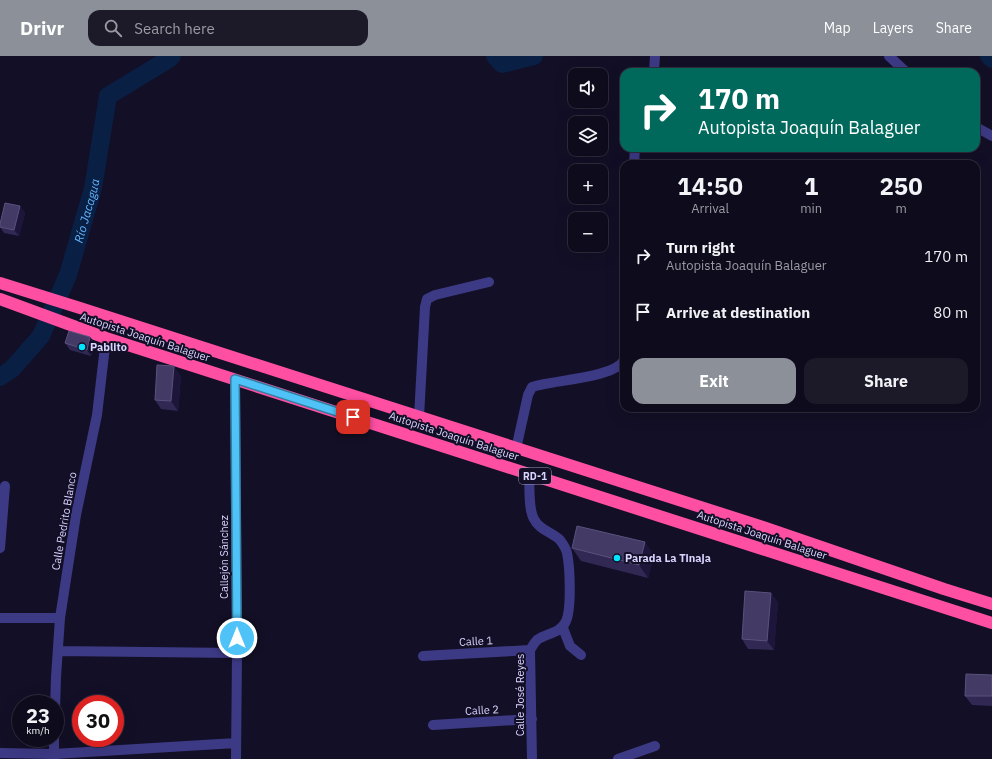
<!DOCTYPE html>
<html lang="en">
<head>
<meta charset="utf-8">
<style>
	:root { --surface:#0e0b1c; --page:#1c1929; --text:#f1f3f6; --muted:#9b9ba3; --line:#2e2b3b; --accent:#8c9099 }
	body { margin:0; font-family:"IBM Plex Sans",sans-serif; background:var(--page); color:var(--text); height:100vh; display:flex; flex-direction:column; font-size:15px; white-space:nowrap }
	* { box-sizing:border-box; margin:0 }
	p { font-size:13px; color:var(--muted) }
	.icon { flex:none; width:22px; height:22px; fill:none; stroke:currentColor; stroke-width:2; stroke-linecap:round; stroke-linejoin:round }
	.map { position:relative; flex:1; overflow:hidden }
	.side { position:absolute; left:620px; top:104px; width:360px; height:252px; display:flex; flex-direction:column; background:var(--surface); border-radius:12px; box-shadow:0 4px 16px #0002,0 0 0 1px var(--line) }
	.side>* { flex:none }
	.hud { position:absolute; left:620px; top:12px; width:360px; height:84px; border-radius:12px; box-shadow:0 4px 16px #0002,0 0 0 1px var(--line); background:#00695c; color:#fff; overflow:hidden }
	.tools { position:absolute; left:568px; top:12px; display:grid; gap:8px }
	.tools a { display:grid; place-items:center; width:40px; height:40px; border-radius:8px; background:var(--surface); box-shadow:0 4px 16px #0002,0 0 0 1px var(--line); font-size:20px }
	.speed { position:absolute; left:12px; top:639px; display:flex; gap:8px; font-size:20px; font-weight:700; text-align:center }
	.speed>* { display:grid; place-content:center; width:52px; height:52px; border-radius:50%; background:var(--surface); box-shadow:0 4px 16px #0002,0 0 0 1px var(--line); line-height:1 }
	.speed small { font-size:10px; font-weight:400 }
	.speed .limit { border:6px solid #d22; background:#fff; color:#111 }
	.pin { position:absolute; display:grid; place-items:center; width:34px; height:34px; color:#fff; margin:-17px; border-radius:8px; box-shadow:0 2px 6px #0006 }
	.me { position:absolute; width:44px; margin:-22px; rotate:0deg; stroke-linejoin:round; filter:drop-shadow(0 0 3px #0008) }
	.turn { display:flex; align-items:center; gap:14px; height:84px; padding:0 12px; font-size:18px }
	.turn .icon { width:52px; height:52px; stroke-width:2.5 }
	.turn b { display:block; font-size:28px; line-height:34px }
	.eta { display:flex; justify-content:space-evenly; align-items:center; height:68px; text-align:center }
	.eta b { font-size:24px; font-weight:800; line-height:28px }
	.action { display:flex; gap:8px; margin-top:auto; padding:8px 12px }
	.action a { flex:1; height:46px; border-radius:12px; background:var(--accent); color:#fff; font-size:16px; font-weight:800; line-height:46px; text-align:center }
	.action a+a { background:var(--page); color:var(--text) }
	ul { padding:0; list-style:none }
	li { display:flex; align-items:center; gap:12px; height:56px; padding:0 12px }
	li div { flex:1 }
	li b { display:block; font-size:15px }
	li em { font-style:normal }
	header { display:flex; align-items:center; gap:24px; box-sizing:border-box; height:56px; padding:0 20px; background:var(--accent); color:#fff }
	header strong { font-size:19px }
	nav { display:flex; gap:22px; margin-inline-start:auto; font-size:14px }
	.search { width:280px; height:36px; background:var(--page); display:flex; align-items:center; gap:10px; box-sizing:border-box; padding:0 14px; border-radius:12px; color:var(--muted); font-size:15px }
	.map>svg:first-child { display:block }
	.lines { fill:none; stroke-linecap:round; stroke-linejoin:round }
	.river { stroke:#0a1f44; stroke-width:18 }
	.street { stroke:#3d3a85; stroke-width:10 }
	.highway { stroke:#ff4fa3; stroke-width:12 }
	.wall { fill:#312854 }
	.shaded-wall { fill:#1d163a }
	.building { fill:#433a66; stroke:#5a527e }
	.route-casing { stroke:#337fa1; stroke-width:10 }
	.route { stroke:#4fc3f7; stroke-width:7 }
	.poi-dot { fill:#00e5ff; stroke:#130f26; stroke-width:1.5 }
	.labels { text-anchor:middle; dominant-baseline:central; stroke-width:4; stroke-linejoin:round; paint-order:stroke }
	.shield { fill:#130f26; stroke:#9e99be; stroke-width:1 }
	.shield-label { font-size:10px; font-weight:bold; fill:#d9d4ff }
	.street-label { font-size:11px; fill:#d9d4ff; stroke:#130f26 }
	.poi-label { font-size:11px; font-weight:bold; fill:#d9d4ff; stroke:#130f26; text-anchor:start }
	.water-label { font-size:12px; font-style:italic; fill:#62b6ff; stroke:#130f26 }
</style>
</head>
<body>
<header>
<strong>Drivr</strong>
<div class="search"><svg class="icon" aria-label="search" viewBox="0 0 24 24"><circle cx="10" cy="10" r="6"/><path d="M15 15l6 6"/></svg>Search here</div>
<nav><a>Map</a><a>Layers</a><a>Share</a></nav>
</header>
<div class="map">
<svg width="992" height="703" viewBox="0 0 992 703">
	<rect width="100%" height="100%" fill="#130f26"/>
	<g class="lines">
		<g class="river">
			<path d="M495,0L502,8L534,0"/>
			<path d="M989,0L992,3"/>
			<path id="s1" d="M0,321L12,313L41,280L68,219L93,132L108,40L169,3L172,0"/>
		</g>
		<path class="street" d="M889,0L906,16
			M654,16L655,0
			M976,71L992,80
			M634,108L635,92
			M235,323L237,597L236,703
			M419,361L425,251L427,243L435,239L489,226
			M516,393L528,339L532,331C553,324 615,322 624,304
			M529,418C530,430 528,453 534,463C539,474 552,476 560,484C563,488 566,492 567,497C570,511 572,556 565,567C559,578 546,577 537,584C534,587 532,591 530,594L532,703
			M0,492L5,430
			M0,562H60
			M563,572L570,590L581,599
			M58,595L237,597
			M423,600L530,594
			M55,654L56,621L60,562L76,459L97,359L106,282
			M433,669L532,663
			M0,697L54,698L236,687
			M54,703V682
			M618,703L655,690"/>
		<path class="highway" d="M0,227L80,252L763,471L944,533L992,548
			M0,243L106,282L992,567"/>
	</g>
	<path class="wall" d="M20,150L25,157L19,180L4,177L0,171Z
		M90,281L95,287L91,300L70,294L65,287Z
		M181,320L178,355L161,353L155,344Z
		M572,492L654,499L648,522L581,505Z
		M778,546L774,594L748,593L742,583Z
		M992,619V650L972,649L965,640Z"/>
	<path class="shaded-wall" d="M20,150L25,157L19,180L14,174Z
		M90,281L95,287L91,300L87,294Z
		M174,310L181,320L178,355L171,345Z
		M645,486L654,499L648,522L639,509Z
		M771,537L778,546L774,594L767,585Z"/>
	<path class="building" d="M5,147L20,150L14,174L0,171V168Z
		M69,275L90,281L87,294L65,287Z
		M157,309L174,310L171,345L155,344Z
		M577,470L645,486L639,509L572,492Z
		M745,535L771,537L767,585L742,583Z
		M966,618L992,619V640H965Z"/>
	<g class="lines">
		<defs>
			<path id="route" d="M237,582L235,323L353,361"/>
		</defs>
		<use href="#route" class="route-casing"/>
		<use href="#route" class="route"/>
	</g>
	<g class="poi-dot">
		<circle cx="82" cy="291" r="4"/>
		<circle cx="617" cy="502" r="4"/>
	</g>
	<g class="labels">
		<rect class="shield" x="519" y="412" width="32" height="16" rx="3"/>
		<g class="shield-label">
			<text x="535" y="420">RD-1</text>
		</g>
		<g class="street-label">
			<text transform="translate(145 281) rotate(18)">Autopista Joaquín Balaguer</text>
			<text transform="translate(454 380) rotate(18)">Autopista Joaquín Balaguer</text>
			<text transform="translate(64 465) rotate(-80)">Calle Pedrito Blanco</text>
			<text transform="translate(762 479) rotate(18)">Autopista Joaquín Balaguer</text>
			<text transform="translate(224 501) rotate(-90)">Callejón Sánchez</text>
			<text transform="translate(476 585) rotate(-3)">Calle 1</text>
			<text transform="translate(520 639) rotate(-90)">Calle José Reyes</text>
			<text transform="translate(482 654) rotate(-3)">Calle 2</text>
		</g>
		<g class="poi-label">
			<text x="90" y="291">Pablito</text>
			<text x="625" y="502">Parada La Tinaja</text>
		</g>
		<g class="water-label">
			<text stroke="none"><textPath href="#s1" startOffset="192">Río Jacagua</textPath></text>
		</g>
	</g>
</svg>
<div class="tools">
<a><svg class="icon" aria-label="sound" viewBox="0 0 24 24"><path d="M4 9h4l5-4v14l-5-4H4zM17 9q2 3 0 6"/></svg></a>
<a><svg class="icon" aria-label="layers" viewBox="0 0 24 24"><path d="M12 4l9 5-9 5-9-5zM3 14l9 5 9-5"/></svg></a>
<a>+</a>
<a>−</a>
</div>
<div class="speed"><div>23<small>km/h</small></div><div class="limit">30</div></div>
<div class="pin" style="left:353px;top:361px;background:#d93025"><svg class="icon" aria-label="arrive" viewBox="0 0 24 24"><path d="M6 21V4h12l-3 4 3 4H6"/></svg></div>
<svg class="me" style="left:237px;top:582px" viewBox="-20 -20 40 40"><circle r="17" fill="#4fc3f7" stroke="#fff" stroke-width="3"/><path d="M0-11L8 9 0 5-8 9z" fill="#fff"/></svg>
<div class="hud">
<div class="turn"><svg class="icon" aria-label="right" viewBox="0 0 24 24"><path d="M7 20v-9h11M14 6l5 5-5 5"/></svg><div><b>170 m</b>Autopista Joaquín Balaguer</div></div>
</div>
<section class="side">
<div class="eta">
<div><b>14:50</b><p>Arrival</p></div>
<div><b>1</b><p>min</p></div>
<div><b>250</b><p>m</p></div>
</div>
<ul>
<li><svg class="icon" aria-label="right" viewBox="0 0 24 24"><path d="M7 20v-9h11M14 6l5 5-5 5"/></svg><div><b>Turn right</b><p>Autopista Joaquín Balaguer</p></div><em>170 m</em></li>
<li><svg class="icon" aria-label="arrive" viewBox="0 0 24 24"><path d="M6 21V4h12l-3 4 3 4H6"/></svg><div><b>Arrive at destination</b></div><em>80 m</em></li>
</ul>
<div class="action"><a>Exit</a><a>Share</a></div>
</section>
</div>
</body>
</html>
